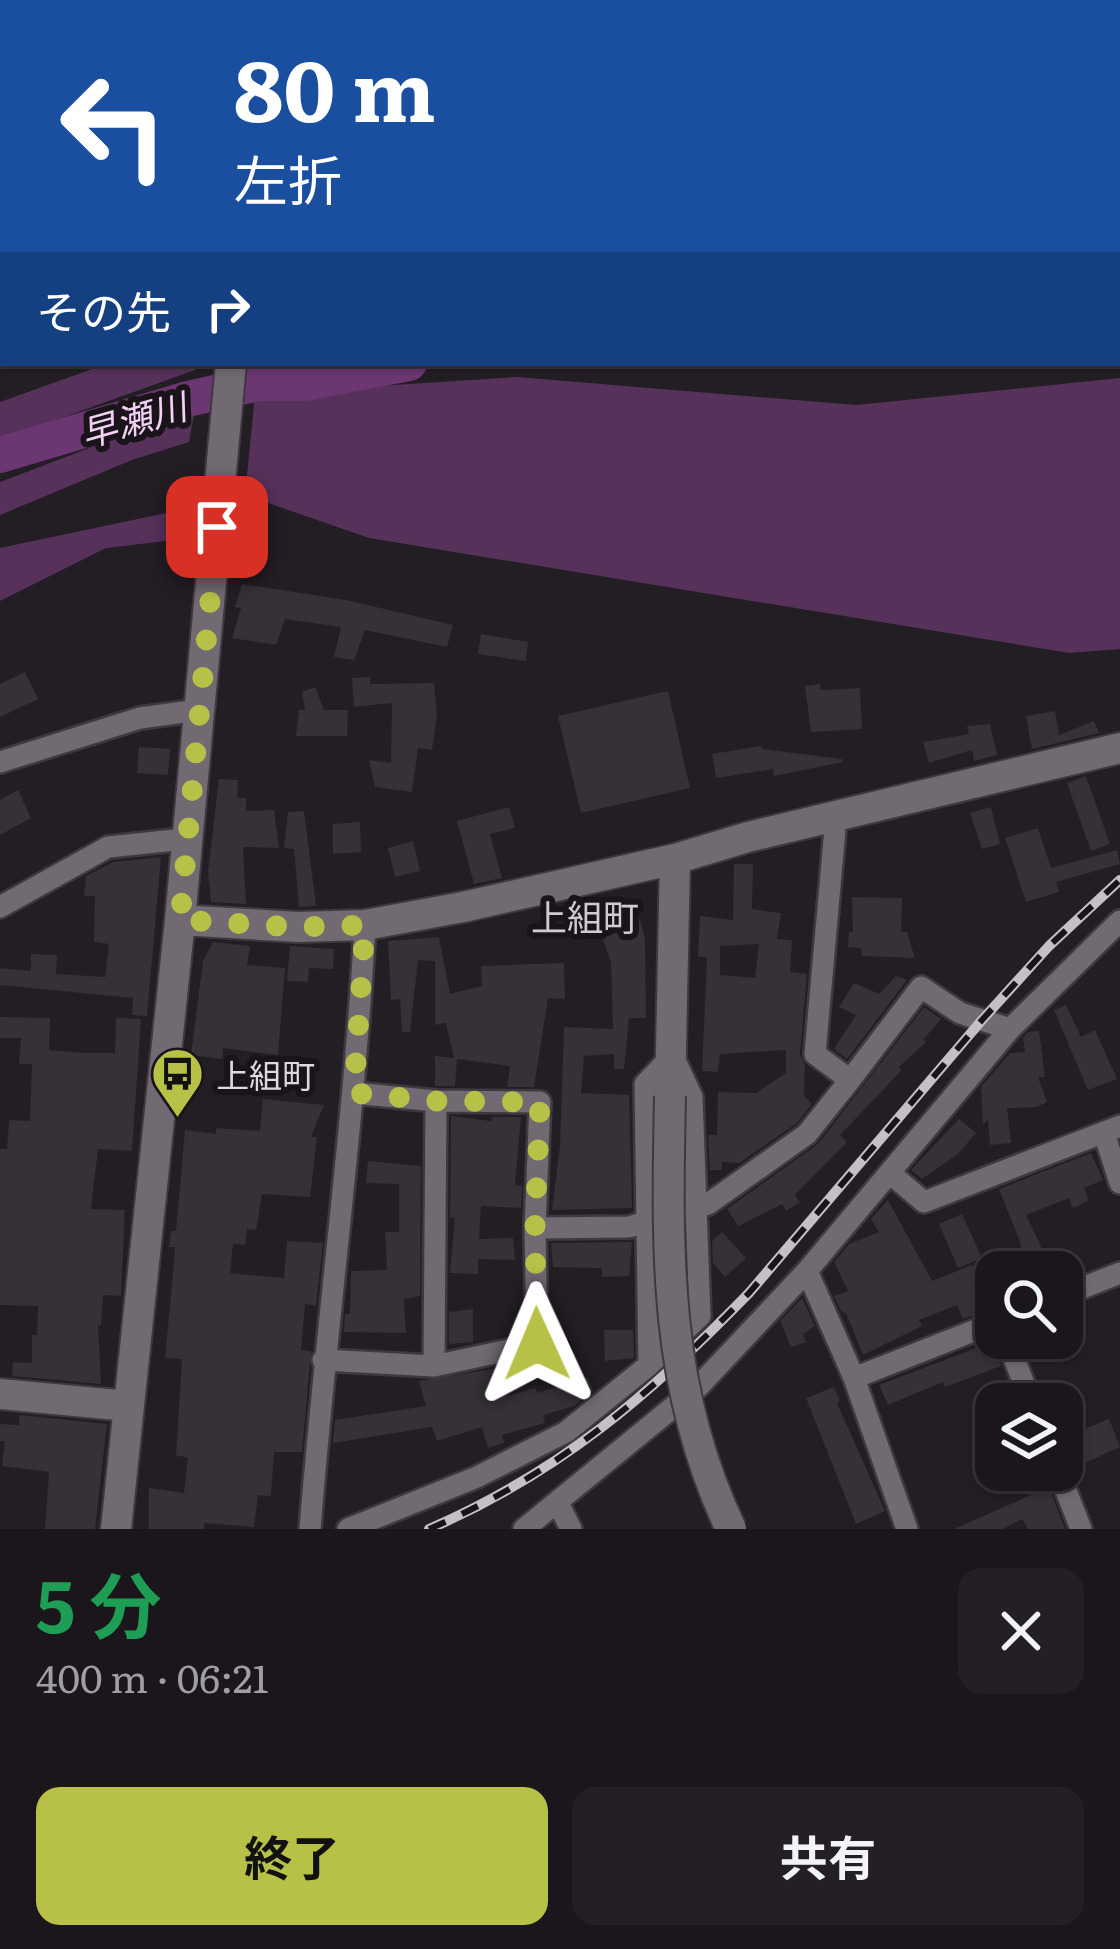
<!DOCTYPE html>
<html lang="ja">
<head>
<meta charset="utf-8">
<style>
	:root { --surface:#1a161b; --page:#231f24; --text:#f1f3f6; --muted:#9f9fa3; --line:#38353a; --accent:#b8c147 }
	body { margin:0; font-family:Literata,"Noto Sans JP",serif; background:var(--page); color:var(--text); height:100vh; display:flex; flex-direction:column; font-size:45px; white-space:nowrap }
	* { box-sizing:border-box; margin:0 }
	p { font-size:39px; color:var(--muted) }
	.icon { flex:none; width:66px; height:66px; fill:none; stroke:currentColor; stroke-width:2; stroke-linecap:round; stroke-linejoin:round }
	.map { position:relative; height:1529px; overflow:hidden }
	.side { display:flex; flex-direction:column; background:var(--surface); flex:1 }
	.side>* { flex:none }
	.guide { position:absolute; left:0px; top:0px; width:1122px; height:366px; box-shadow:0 3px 9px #0004,0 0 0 3px var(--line); background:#1a4fa0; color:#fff; overflow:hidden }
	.controls { position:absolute; left:975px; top:1251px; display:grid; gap:24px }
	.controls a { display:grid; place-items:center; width:108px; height:108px; border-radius:24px; background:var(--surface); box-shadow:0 3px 9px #0004,0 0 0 3px var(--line); font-size:60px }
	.pin { position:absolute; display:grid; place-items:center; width:102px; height:102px; color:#fff; margin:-51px; border-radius:24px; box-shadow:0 6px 18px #0006 }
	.me { position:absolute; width:132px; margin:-66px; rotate:359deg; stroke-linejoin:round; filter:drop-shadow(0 0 9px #0008) }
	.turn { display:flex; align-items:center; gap:42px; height:252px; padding:0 36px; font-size:54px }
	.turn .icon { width:156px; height:156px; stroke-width:2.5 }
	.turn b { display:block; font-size:84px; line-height:102px }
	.then { display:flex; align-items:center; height:114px; padding:0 36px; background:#0003; gap:24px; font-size:45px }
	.round { display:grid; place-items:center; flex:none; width:126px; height:126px; border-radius:24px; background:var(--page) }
	.head { display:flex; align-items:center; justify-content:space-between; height:204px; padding:0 36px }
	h1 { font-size:72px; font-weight:700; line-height:90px; color:#1e9e55 }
	.button { display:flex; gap:24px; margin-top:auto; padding:24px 36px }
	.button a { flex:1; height:138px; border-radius:24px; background:var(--accent); color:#111; font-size:48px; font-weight:700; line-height:138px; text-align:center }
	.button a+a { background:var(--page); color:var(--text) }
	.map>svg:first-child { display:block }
	.green { fill:#56325b }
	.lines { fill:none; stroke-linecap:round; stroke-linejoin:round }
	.stream { stroke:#6c3672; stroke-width:6 }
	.river { stroke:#6c3672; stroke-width:36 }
	.building { fill:#363037; fill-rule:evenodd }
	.street-casing { stroke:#3e393f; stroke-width:26 }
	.secondary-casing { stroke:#3e393f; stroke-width:34 }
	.street { stroke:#726a73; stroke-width:21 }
	.secondary { stroke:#726a73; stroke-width:30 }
	.rail-casing { stroke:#c4c0c5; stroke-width:10 }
	.rail { stroke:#1a141a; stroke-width:6; stroke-dasharray:18; stroke-linecap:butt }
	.secondary-bridge-casing { stroke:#3e393f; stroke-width:34; stroke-linecap:butt }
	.secondary-bridge { stroke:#726a73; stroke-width:30 }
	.route { stroke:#b8c147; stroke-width:21; stroke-dasharray:0 37.8 }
	.labels { text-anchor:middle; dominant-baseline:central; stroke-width:12; stroke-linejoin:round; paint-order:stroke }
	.poi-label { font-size:33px; fill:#ddd9de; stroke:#1a141a; text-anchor:start }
	.water-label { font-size:36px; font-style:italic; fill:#f1d2f4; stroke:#1a141a }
	.neighbourhood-label { font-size:36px; fill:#d2cad3; stroke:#1a141a }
</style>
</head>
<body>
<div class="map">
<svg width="1120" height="1529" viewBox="0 0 1120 1529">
	<rect width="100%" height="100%" fill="#231d24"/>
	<path class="green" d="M109,363H196L195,370L0,440V402Z
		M517,377L856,405L1120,378V649L1069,653L369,538L245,495L255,394Z
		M195,408L189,442L132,460L0,515V482Z
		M185,509L183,539L106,548L0,601V548Z"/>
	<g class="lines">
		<path class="stream" d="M602,3L603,0"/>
		<path class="river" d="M1119,238H1120
			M0,455L188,399L258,383H304L409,363"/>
	</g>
	<path class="building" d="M242,584L346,600L453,625L447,647L365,630L354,660L334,657L341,627L285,619L276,645L232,638L241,608L235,607Z
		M481,634L528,642L526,661L478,654Z
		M25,672L38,699L0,717V684Z
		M370,677V684L434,683L437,714L432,750L418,748L412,792L375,787L369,760L391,763L392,703L354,707L352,678Z
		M820,684L821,690L860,688L862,729L811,732L805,686Z
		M315,687L324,710H348L347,736H296L299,710H305L302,692Z
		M668,691L690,788L581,813L558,716Z
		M1055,711L1059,735L1094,721L1099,733L1032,749L1026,716Z
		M990,724L997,755L974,761L972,750L929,763L923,742L969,734L967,726Z
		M761,746L762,749L842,759L843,762L774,776L773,769L716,778L712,754Z
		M139,747L170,749L168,775L137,773Z
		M1086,776L1110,844L1091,851L1067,783Z
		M219,779L238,780L237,798H246V811L274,810L279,848L243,847L246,904L211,902L208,872Z
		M18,790L31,818L0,835V800Z
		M509,807L515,828L490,834L502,878L474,884L457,821Z
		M991,807L1000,844L982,849L970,813Z
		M304,811L316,906L299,907L294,849L284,848L288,812Z
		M360,822L361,852L333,854V824Z
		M1038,828L1051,868L1117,850L1120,864L1056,882L1059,892L1026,902L1005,838Z
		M413,841L420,871L395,877L388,848Z
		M161,857L147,1016L132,1015L133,998L0,985V968L31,971V954L57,955L56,974L105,977L109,944L94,942L95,896H84L86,876L113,862Z
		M734,864H753L752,909L781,913L777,939L792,940L790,972L807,974L800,1054L805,1065L804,1096L812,1104L797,1123L739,1163L722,1162V1170H710L708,1135H717L718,1092L756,1093L786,1073V1050L720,1054L718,1072L702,1071L707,957H698L700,916L733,920ZM759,944L755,978L720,975V946Z
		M852,897L902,898L901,932H907L915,958L862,956L861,948L848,947L849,932H853Z
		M640,919L645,939L646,1018H629L624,1069H614V1054L584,1056L581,1093L629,1095L632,1208L552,1210L560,1146L564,1027L613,1029L611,963L600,931Z
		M439,937L450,994L482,986L481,966L564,963L565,999L548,998L534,1087H507L510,1066L457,1059L455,1086H435V1056L454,1058L446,1023L435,1025V961L418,960L410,1032H402L400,999L391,1000L388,941Z
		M213,942L250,946L247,965L285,968L278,1055L223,1048L222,1059L191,1055L203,961Z
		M290,946L334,949L333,969L309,968L308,982L287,981Z
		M896,976L907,980L847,1059L834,1049L856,1015L839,1007L854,983L879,994Z
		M1066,1005L1081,1037L1095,1030L1117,1079L1088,1090L1054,1010Z
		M924,1007L941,1019L923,1040L926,1042L899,1067L902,1070L840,1135L847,1142L795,1195L800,1202L786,1211L782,1204L738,1226L727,1209L818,1144Z
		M0,1017L50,1018L49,1050L84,1053H115L116,1018L141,1019L132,1151L98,1149L91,1209L125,1210L121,1296L103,1295L101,1325H98L101,1384L12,1376L13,1362L32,1363V1335H37L38,1306L0,1305V1149H7L9,1120L30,1121L32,1064H19L21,1038H0Z
		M1039,1031L1045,1077H1038L1047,1102L1037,1107L1007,1108L1011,1143L990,1145L988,1119L983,1125L981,1087L1010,1053L1025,1052L1023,1037L1028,1032Z
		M263,1099L324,1105L311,1137H317L310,1197L262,1194L256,1230L247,1229L245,1245L233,1244L230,1273L284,1278L287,1241L323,1243L316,1306L305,1304L301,1350L311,1351L302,1452H274L271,1496L258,1495L254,1527L204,1523V1529H149V1488L184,1493L188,1457L176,1456L182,1359L165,1358L174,1263L175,1247H169L171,1231H176L185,1130L216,1134V1128L260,1131Z
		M451,1116L491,1121L492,1117H521L515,1185L522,1186L521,1208L481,1206L479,1239L513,1238L515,1260L478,1259V1274L450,1273L455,1218L450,1217Z
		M959,1119L976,1133L958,1154L922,1179L911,1170Z
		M1091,1153L1103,1180L1084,1188L1089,1200L1073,1208L1069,1198L1026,1215L1048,1261L1007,1272L999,1256L1022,1247L999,1189Z
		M368,1161L421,1166L420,1296L404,1299L406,1333L344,1332L345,1314H350L351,1271L387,1270L385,1232H399V1184L366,1183Z
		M888,1200L932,1281L972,1265L982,1289L975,1293L981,1312L963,1319L957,1305L919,1320L922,1326L863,1355L846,1313L841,1311L834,1296L848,1291L834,1262L849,1244L879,1232L871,1219Z
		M962,1214L982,1258L958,1268L939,1224Z
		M722,1232L746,1258L725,1277L713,1263L712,1241Z
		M632,1242L629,1276L602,1277V1268L553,1267L551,1243Z
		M802,1298L815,1326L803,1334L806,1342L791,1347L780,1321Z
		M473,1309V1342L449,1344V1312Z
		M604,1330H633L634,1358L605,1361Z
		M992,1342L1001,1366L945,1387L943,1382L888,1405L879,1385Z
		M498,1368L507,1396L535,1388L537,1393L588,1377L593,1391L574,1406L543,1415L545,1423L502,1435L504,1443L488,1448L482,1427L437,1441L432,1427L333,1443L335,1420L426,1406L419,1381Z
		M834,1387L840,1401L837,1403L885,1511L856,1524L806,1398Z
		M19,1415L107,1424L95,1529H45L49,1472L2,1466L5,1441H0V1424L19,1425Z
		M1109,1419L1120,1447L1080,1465L1067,1436Z
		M1049,1487L1065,1529H1028L1022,1519L1003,1529H954Z"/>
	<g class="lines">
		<defs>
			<path id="street" d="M36,0L37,3
				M588,3L589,0
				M703,3L705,0
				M1119,68H1120
				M0,201L3,200
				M0,762L140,718L199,710
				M836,818L815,1054L850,1080L921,987L960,1013L1010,1029
				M0,907L108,847L185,839
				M671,1057L645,1084L649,1365L700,1316L692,1097L674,1058
				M1104,1133L1120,1183
				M891,1174L924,1202L1120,1126
				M689,1210L708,1204L807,1134L850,1080
				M535,1228L629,1227L659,1218
				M807,1271L854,1378L907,1529
				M1062,1296L1120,1273
				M1006,1338L1032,1404
				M323,1360L434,1366L537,1344L535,1228L540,1102L436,1101L354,1093
				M434,1366L436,1101
				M854,1378L996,1322
				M1058,1470L1081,1529
				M558,1503L571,1529
				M310,1529C326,1327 354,1127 365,925
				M348,1529L477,1477L566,1432L649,1365
				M524,1529L699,1386L807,1271L1010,1029L1120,921"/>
			<path id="secondary" d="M258,3V0
				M180,920L298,927L365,925L463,907L675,859L748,837L1120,748
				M670,1096L675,859
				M0,1394L128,1406
				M116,1529L180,920L231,363"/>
		</defs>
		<use href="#street" class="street-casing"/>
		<use href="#secondary" class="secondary-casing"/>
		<use href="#street" class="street"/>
		<use href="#secondary" class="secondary"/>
		<defs>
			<path id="rail" d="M429,1529C559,1473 651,1394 749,1293L982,1020L1049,946L1120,880"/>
		</defs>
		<use href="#rail" class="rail-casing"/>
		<use href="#rail" class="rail"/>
		<defs>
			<path id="secondary-bridge" d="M670,1096C667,1249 663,1387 731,1529"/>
		</defs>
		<use href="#secondary-bridge" class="secondary-bridge-casing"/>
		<use href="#secondary-bridge" class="secondary-bridge"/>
	</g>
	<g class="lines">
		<path class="route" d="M217,527L180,920L298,927L365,925L354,1093L436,1101L540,1102L535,1228L537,1344"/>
	</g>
	<defs>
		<symbol id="bus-pin" viewBox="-11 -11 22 30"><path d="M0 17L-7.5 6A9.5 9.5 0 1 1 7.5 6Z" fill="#b8c147" stroke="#1a141a"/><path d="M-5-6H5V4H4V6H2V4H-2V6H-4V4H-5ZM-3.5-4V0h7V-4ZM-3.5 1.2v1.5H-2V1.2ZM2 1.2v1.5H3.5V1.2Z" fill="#111"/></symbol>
	</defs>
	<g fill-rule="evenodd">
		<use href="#bus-pin" x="148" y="1044" width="59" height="81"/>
	</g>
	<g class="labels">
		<g class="poi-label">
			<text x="216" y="1073">上組町</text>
		</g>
		<g class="water-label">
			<text transform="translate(133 418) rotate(-16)">早瀬川</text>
		</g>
		<g class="neighbourhood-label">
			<text x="585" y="915">上組町</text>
		</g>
	</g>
</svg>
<div class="controls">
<a><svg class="icon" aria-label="search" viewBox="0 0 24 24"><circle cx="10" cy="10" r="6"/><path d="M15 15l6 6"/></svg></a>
<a><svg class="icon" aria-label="layers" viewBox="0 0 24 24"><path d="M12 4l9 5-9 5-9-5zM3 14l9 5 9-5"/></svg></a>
</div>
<div class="pin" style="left:217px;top:527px;background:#d93025"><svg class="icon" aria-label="arrive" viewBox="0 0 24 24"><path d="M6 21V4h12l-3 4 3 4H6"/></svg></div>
<svg class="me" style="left:537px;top:1344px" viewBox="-20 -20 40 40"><path d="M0-17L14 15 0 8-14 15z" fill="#b8c147" stroke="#fff" stroke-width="4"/></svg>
<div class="guide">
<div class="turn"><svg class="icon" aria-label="left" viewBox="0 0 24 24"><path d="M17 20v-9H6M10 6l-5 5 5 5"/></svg><div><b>80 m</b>左折</div></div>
<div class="then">その先<svg class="icon" aria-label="right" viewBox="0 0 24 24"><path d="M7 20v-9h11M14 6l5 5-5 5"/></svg></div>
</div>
</div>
<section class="side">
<div class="head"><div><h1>5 分</h1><p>400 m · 06:21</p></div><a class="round"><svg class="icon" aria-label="close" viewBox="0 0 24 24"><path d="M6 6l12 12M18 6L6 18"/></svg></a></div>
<div class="button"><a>終了</a><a>共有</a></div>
</section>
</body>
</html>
